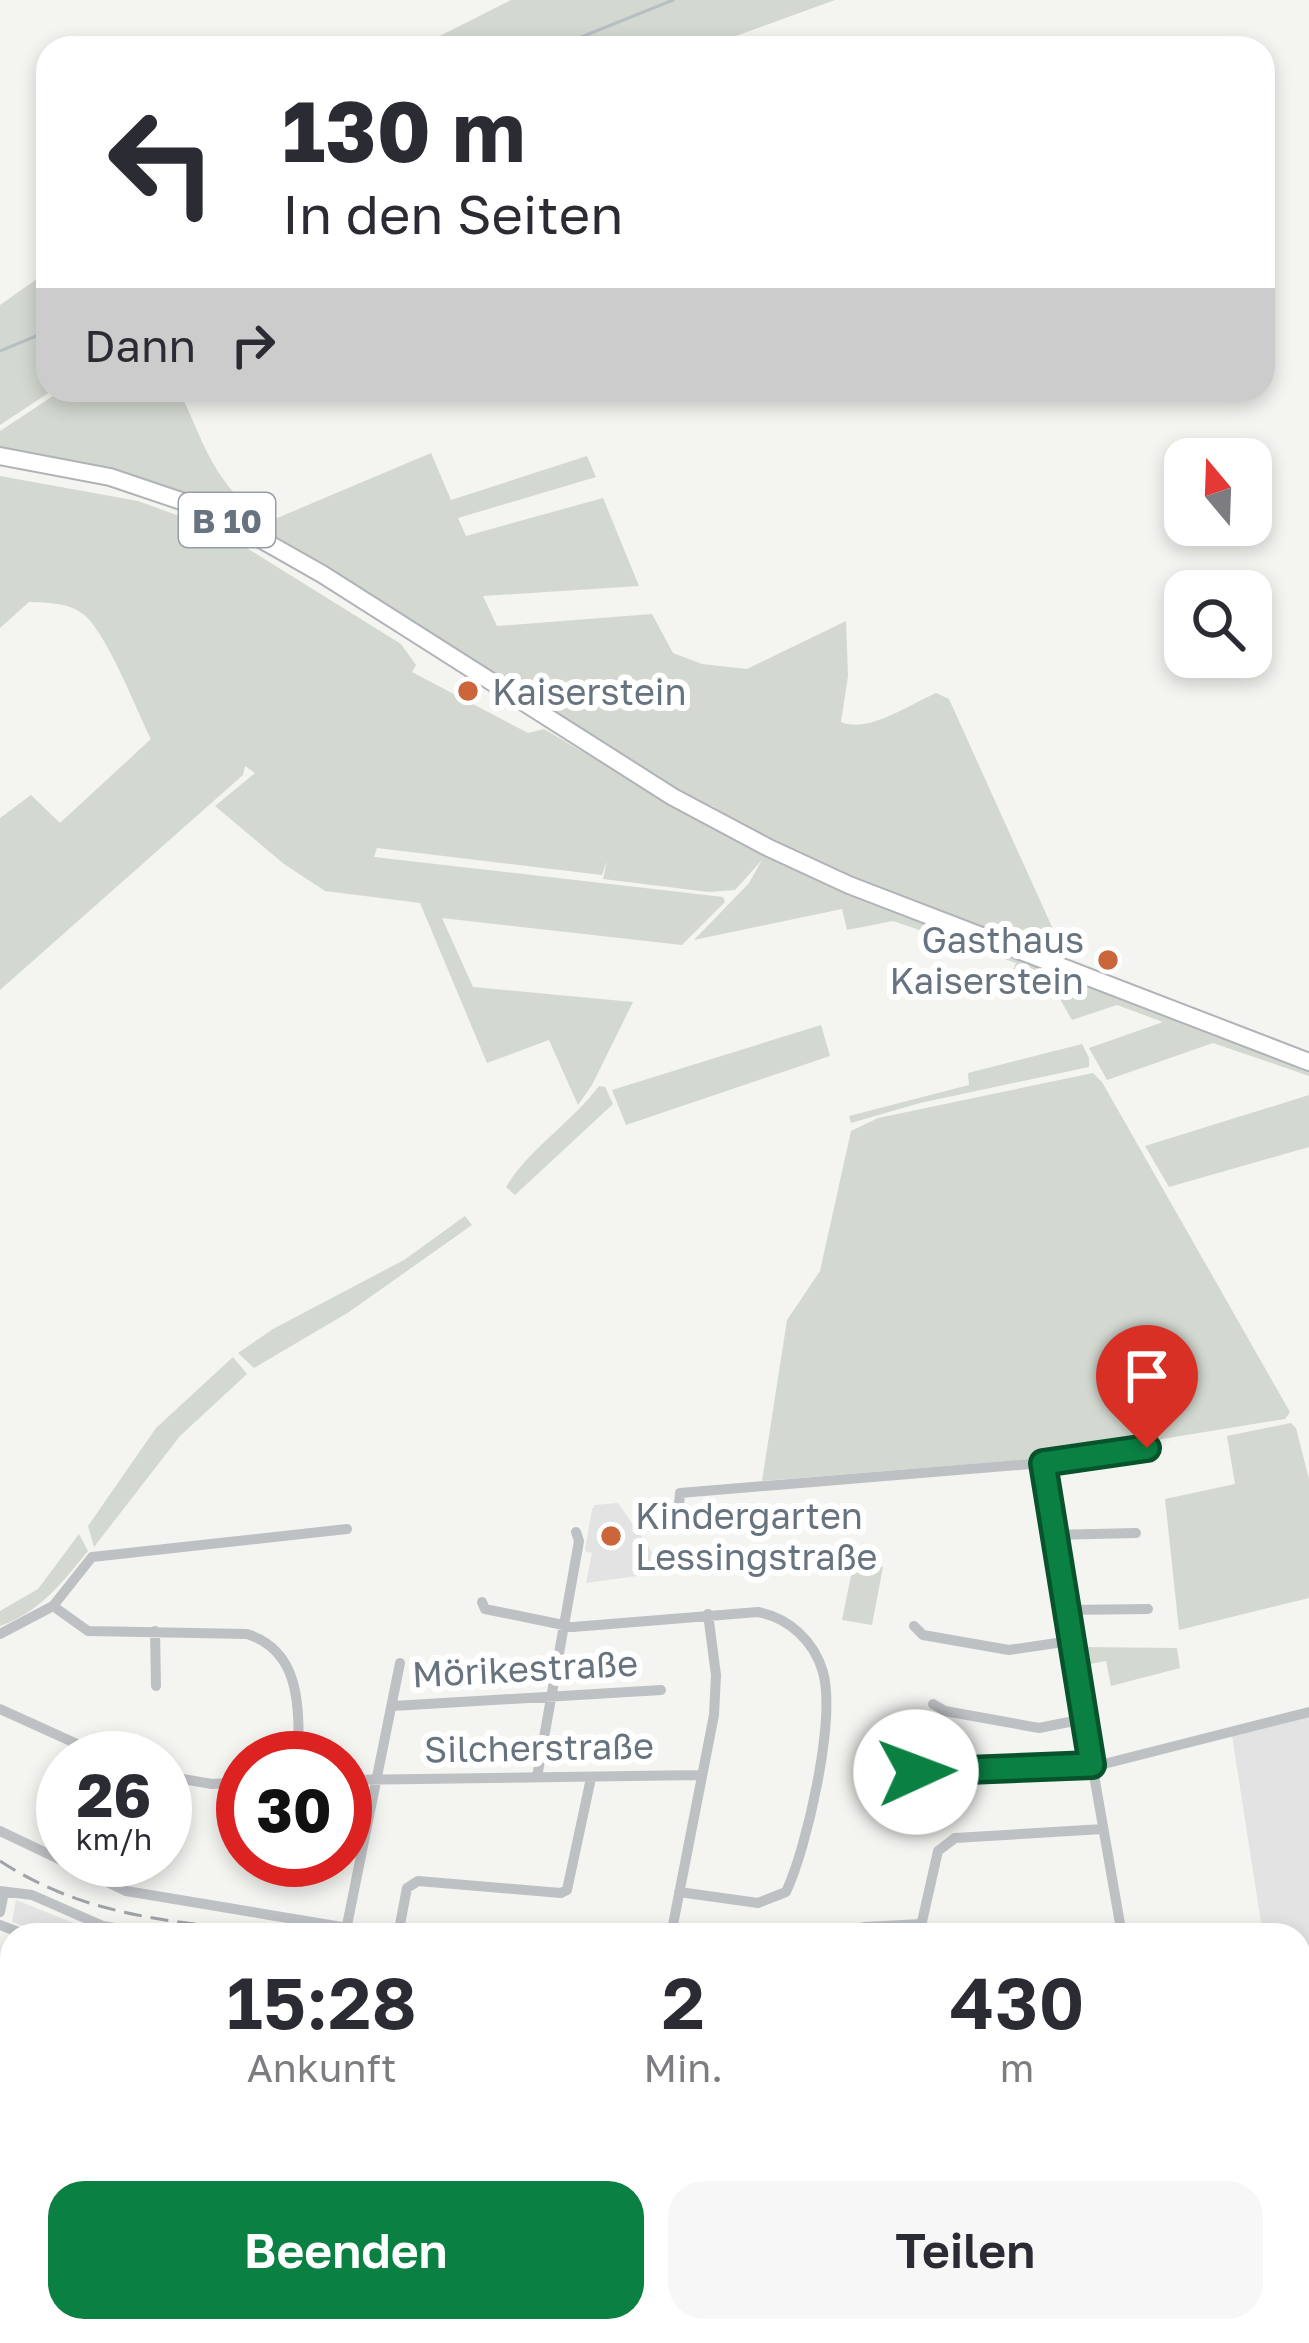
<!DOCTYPE html>
<html lang="de">
<head>
<meta charset="utf-8">
<style>
	:root { --surface:#fff; --page:#f7f7f7; --text:#2b2b33; --muted:#7c7c81; --accent:#0b8043 }
	body { margin:0; font-family:"Golos Text",sans-serif; background:var(--page); color:var(--text); height:100vh; display:flex; flex-direction:column; font-size:45px; white-space:nowrap }
	* { box-sizing:border-box; margin:0 }
	p { font-size:39px; color:var(--muted) }
	.icon { flex:none; width:66px; height:66px; fill:none; stroke:currentColor; stroke-width:2; stroke-linecap:round; stroke-linejoin:round }
	.map { position:relative; flex:1; overflow:hidden }
	.panel { position:absolute; left:0px; top:1923px; width:1311px; height:420px; display:flex; flex-direction:column; background:var(--surface); border-radius:36px 36px 0 0; box-shadow:0 6px 18px #0003 }
	.panel>* { flex:none }
	.top-card { position:absolute; left:36px; top:36px; width:1239px; height:366px; border-radius:36px; box-shadow:0 6px 18px #0003; background:#fff; color:var(--text); overflow:hidden }
	.needle { width:78px; rotate:341deg }
	.controls { position:absolute; left:1164px; top:438px; display:grid; gap:24px }
	.controls a { display:grid; place-items:center; width:108px; height:108px; border-radius:24px; background:var(--surface); box-shadow:0 6px 18px #0003; font-size:60px }
	.speed { position:absolute; left:36px; top:1731px; display:flex; gap:24px; font-size:60px; font-weight:700; text-align:center }
	.speed>* { display:grid; place-content:center; width:156px; height:156px; border-radius:50%; background:var(--surface); box-shadow:0 6px 18px #0003; line-height:1 }
	.speed small { font-size:30px; font-weight:400 }
	.speed .limit { border:18px solid #d22; background:#fff; color:#111 }
	.pin { position:absolute; display:grid; place-items:center; width:102px; height:102px; color:#fff; margin:-123px -51px; border-radius:50% 50% 50% 0; rotate:-45deg; box-shadow:0 0 12px #0007 }
	.pin .icon { rotate:45deg }
	.me { position:absolute; width:132px; margin:-66px; rotate:88deg; stroke-linejoin:round; filter:drop-shadow(0 0 9px #0008) }
	.turn { display:flex; align-items:center; gap:42px; height:252px; padding:0 48px; font-size:54px }
	.turn .icon { width:156px; height:156px; stroke-width:2.5 }
	.turn b { display:block; font-size:84px; line-height:102px }
	.then { display:flex; align-items:center; height:114px; padding:0 48px; background:#0003; gap:24px; font-size:45px }
	.eta { display:flex; justify-content:space-evenly; align-items:center; height:204px; text-align:center }
	.eta b { font-size:72px; font-weight:600; line-height:84px }
	.action { display:flex; gap:24px; margin-top:auto; padding:24px 48px }
	.action a { flex:1; height:138px; border-radius:36px; background:var(--accent); color:#fff; font-size:48px; font-weight:600; line-height:138px; text-align:center }
	.action a+a { background:var(--page); color:var(--text) }
	.map>svg:first-child { display:block }
	.built { fill:#e2e3e2 }
	.green { fill:#d3d9d1 }
	.lines { fill:none; stroke-linecap:round; stroke-linejoin:round }
	.stream { stroke:#b6bfc3; stroke-width:3 }
	.secondary-casing { stroke:#b1b5b9; stroke-width:18 }
	.primary-casing { stroke:#b0b3b7; stroke-width:20 }
	.street { stroke:#bec1c4; stroke-width:10 }
	.secondary { stroke:#fff; stroke-width:15 }
	.primary { stroke:#fff; stroke-width:16 }
	.rail { stroke:#9ea3a8; stroke-width:3; stroke-dasharray:18 9; stroke-linecap:butt }
	.route-casing { stroke:#07532c; stroke-width:30 }
	.route { stroke:#0b8043; stroke-width:21 }
	.poi-dot { fill:#cb653a; stroke:#fff; stroke-width:4.5 }
	.labels { text-anchor:middle; dominant-baseline:central; stroke-width:12; stroke-linejoin:round; paint-order:stroke }
	.shield { fill:#fff; stroke:#959da5; stroke-width:3 }
	.shield-label { font-size:33px; font-weight:bold; fill:#67737e }
	.poi-label { font-size:36px; fill:#67737e; stroke:#fff; text-anchor:start }
	.street-label { font-size:36px; fill:#67737e; stroke:#fff }
</style>
</head>
<body>
<div class="map">
<svg width="1309" height="2343" viewBox="0 0 1309 2343">
	<rect width="100%" height="100%" fill="#f4f4f1"/>
	<path class="built" d="M618,1503L666,1572L586,1583L592,1553L585,1551L592,1509L595,1505Z
		M1309,1716V2306L1299,2305V1935H1263L1232,1736Z
		M16,1900L83,1927L112,1935H34L22,1925L12,1922Z
		M758,2331H872V2343H759Z"/>
	<path class="green" d="M511,0H835L703,48H416Z
		M48,271V390H53L0,425V305Z
		M62,390H179C205,445 215,489 270,521L431,453L451,500L587,456L596,477L458,518L466,536L603,498L639,586L483,596L497,626L652,614L673,653L702,664L747,669L846,621L848,676L841,722C867,734 911,704 936,693L949,699L1062,949L1049,956L840,875L723,818L713,806L708,810L214,506L120,473L0,449V431Z
		M0,476L138,501L218,530L401,644L416,665L412,672L528,733L544,729L712,827L1049,969L1045,984L1013,975L944,990L943,987L1013,970L1016,963L893,921L847,930L842,909L694,940L749,883L762,860L735,890L709,892L603,879L607,861L602,875L377,848L374,857L723,897L725,902L682,945L442,918L473,987L633,1002L592,1085L578,1105L549,1040L487,1063L420,903L325,891L284,864L215,806L255,773L245,766L243,775L0,990V818L31,795L60,823L151,739C137,711 106,631 83,614C67,602 48,603 29,602L0,628Z
		M1054,972L1309,1069V1076L1213,1043L1107,1080L1089,1048L1163,1022L1117,1005L1072,1020L1052,985Z
		M821,1025L830,1056L626,1125L612,1090Z
		M1082,1044L1089,1058V1067L920,1103L851,1123L849,1116L969,1085L968,1073Z
		M1093,1073L1102,1082L1290,1412L1285,1419L1046,1458L762,1481L787,1320L820,1271L851,1131L878,1118Z
		M599,1086L605,1087L613,1104L515,1195L506,1187C529,1149 572,1122 599,1086Z
		M1309,1095V1147L1169,1187L1145,1146Z
		M465,1216L472,1225L349,1312L254,1368L238,1353L273,1329L404,1260Z
		M233,1357L247,1374L180,1436L94,1547L88,1526L156,1428Z
		M1291,1423L1296,1428L1309,1479V1598L1179,1630L1165,1499L1235,1484L1227,1436Z
		M79,1534L88,1551C62,1583 40,1612 0,1626V1611L38,1589Z
		M854,1561L883,1567L872,1625L842,1620Z
		M1082,1647L1177,1648L1180,1668L1111,1686L1106,1661L1085,1665Z"/>
	<g class="lines">
		<path class="stream" d="M554,48L673,0
			M0,351L48,331
			M1222,2343L1228,2335"/>
		<defs>
			<path id="secondary" d="M0,2226L12,2228
				M1299,2321L1309,2322"/>
			<path id="primary" d="M0,456L110,477L211,511L322,574L673,797L769,848L849,885L1309,1062"/>
		</defs>
		<use href="#secondary" class="secondary-casing"/>
		<use href="#primary" class="primary-casing"/>
		<path class="street" d="M1043,1463L1049,1518L1122,1935
			M679,1505L680,1493L1043,1463L1147,1448
			M1052,1535L1136,1533
			M482,1602L485,1609L573,1627L758,1612C789,1618 814,1641 823,1672C836,1720 807,1847 786,1892L758,1903L679,1892
			M53,1606L88,1631L247,1634C303,1652 298,1710 299,1758
			M1066,1610L1148,1609
			M914,1626L923,1635L1009,1650L1070,1641
			M155,1631L156,1686
			M0,1634L53,1606L92,1557L347,1529
			M933,1704L945,1711L1039,1728L1084,1719
			M393,1706L661,1690
			M0,1709L108,1758
			M872,1773L1100,1765L1309,1712
			M165,1776L212,1784L243,1782
			M537,1777L579,1541L576,1532
			M345,1780L701,1775
			M0,1831L126,1891L390,1935
			M0,1891L32,1895L103,1926L155,1935
			M0,1912L4,1892
			M0,1925L26,1935
			M864,1927L922,1924
			M345,1935L400,1663
			M398,1935L407,1888L418,1881L561,1893L567,1890L591,1778
			M671,1935L714,1715L716,1675L708,1614
			M919,1935L938,1851L955,1838L1103,1829
			M1299,1962L1309,1960
			M1299,2104L1309,2105
			M0,2119L12,2111
			M378,2331L379,2343
			M543,2331V2343
			M18,2343L19,2331
			M138,2343L142,2342
			M217,2343V2331
			M632,2343L633,2331"/>
		<use href="#secondary" class="secondary"/>
		<use href="#primary" class="primary"/>
		<path class="rail" d="M0,1861C92,1921 182,1921 286,1935
			M740,2331L741,2343"/>
	</g>
	<g class="lines">
		<defs>
			<path id="route" d="M916,1772L1092,1765L1043,1463L1147,1448"/>
		</defs>
		<use href="#route" class="route-casing"/>
		<use href="#route" class="route"/>
	</g>
	<g class="poi-dot">
		<circle cx="468" cy="691" r="12"/>
		<circle cx="1108" cy="960" r="12"/>
		<circle cx="611" cy="1536" r="12"/>
	</g>
	<g class="labels">
		<rect class="shield" x="179" y="493" width="96" height="54" rx="9"/>
		<g class="shield-label">
			<text x="227" y="520">B 10</text>
		</g>
		<g class="poi-label">
			<text x="492" y="691">Kaiserstein</text>
			<text x="1084" y="939" text-anchor="end">Gasthaus<tspan x="1084" dy="41">Kaiserstein</tspan></text>
			<text x="635" y="1515">Kindergarten<tspan x="635" dy="41">Lessingstraße</tspan></text>
		</g>
		<g class="street-label">
			<text transform="translate(525 1668) rotate(-3)">Mörikestraße</text>
			<text transform="translate(539 1747) rotate(-1)">Silcherstraße</text>
		</g>
	</g>
</svg>
<div class="controls">
<a><svg class="needle" viewBox="-14 -14 28 28"><path d="M0-13l5 13h-10z" fill="#e53935"/><path d="M0 13l5-13h-10z" fill="#7c7c81"/></svg></a>
<a><svg class="icon" aria-label="search" viewBox="0 0 24 24"><circle cx="10" cy="10" r="6"/><path d="M15 15l6 6"/></svg></a>
</div>
<div class="speed"><div>26<small>km/h</small></div><div class="limit">30</div></div>
<div class="pin" style="left:1147px;top:1448px;background:#d93025"><svg class="icon" aria-label="arrive" viewBox="0 0 24 24"><path d="M6 21V4h12l-3 4 3 4H6"/></svg></div>
<svg class="me" style="left:916px;top:1772px" viewBox="-20 -20 40 40"><circle r="19" fill="#fff"/><path d="M0-13L10 11 0 6-10 11z" fill="#0b8043"/></svg>
<div class="top-card">
<div class="turn"><svg class="icon" aria-label="left" viewBox="0 0 24 24"><path d="M17 20v-9H6M10 6l-5 5 5 5"/></svg><div><b>130 m</b>In den Seiten</div></div>
<div class="then">Dann<svg class="icon" aria-label="right" viewBox="0 0 24 24"><path d="M7 20v-9h11M14 6l5 5-5 5"/></svg></div>
</div>
<section class="panel">
<div class="eta">
<div><b>15:28</b><p>Ankunft</p></div>
<div><b>2</b><p>Min.</p></div>
<div><b>430</b><p>m</p></div>
</div>
<div class="action"><a>Beenden</a><a>Teilen</a></div>
</section>
</div>
</body>
</html>
